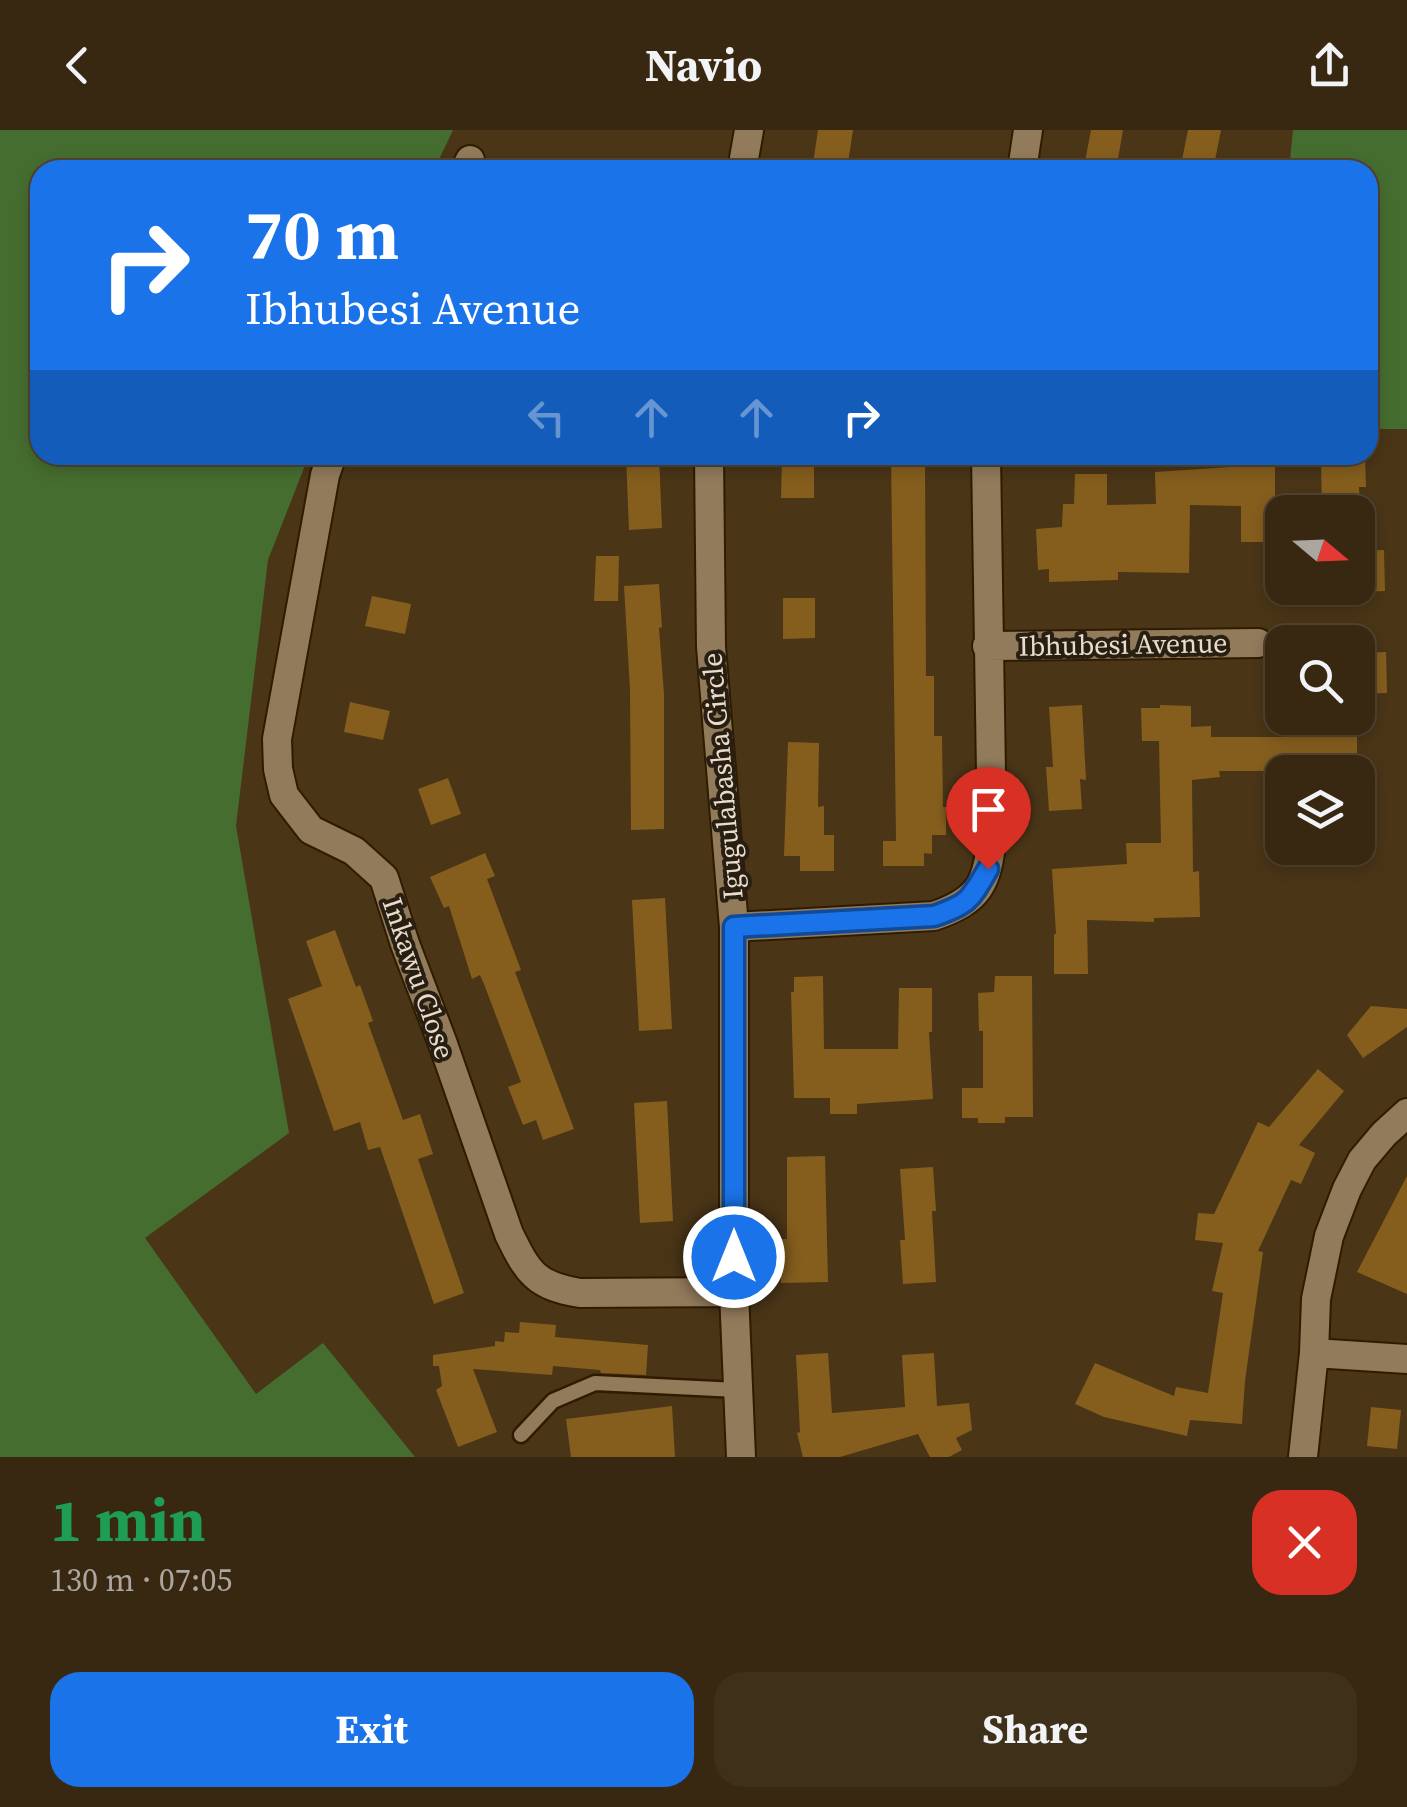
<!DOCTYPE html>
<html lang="en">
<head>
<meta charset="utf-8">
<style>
	:root { --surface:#382811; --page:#3f301a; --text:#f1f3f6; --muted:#aba69f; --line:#524431; --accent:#1a73e8 }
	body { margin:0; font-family:"Source Serif 4",serif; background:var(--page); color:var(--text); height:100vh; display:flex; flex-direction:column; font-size:38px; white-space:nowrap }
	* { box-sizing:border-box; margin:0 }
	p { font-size:32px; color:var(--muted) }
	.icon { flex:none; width:55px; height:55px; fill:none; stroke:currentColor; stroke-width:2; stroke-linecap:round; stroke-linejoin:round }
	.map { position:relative; height:1327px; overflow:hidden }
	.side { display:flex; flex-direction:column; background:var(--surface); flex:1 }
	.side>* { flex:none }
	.guide { position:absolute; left:30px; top:30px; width:1348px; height:305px; border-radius:30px; box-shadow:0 5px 15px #0003,0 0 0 2px var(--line); background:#1a73e8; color:#fff; overflow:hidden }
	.needle { width:65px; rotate:109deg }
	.tools { position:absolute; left:1265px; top:365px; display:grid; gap:20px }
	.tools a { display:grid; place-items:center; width:110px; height:110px; border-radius:20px; background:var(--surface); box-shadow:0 5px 15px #0003,0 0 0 2px var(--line); font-size:50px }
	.pin { position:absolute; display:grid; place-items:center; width:85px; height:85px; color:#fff; margin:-102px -42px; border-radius:50% 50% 50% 0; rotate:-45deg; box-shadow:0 0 10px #0007 }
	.pin .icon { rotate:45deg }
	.me { position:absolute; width:110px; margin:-55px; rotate:0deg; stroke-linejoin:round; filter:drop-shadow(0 0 8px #0008) }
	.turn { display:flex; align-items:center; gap:35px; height:210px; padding:0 50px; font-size:45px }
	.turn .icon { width:130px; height:130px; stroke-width:2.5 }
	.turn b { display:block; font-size:70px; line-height:85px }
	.lanes { display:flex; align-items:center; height:95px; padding:0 50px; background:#0003; justify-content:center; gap:50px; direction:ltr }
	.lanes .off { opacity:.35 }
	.round { display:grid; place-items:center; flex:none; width:105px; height:105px; border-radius:30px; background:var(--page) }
	.summary { display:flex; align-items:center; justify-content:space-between; height:170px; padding:0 50px }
	h1 { font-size:60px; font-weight:700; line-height:75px; color:#1e9e55 }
	.action { display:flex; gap:20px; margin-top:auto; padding:20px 50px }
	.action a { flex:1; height:115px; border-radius:30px; background:var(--accent); color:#fff; font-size:40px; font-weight:700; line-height:115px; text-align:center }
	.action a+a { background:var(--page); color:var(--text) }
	header { display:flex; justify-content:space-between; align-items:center; height:130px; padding:0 50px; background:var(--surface); font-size:45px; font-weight:700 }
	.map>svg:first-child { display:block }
	.green { fill:#466d30 }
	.building { fill:#855e1e }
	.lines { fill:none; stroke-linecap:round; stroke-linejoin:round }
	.service-casing { stroke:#2f1c00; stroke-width:19 }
	.minor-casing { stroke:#2f1c00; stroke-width:32 }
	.service { stroke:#927b5b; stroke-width:14 }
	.minor { stroke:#927b5b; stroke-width:28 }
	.route-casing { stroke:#114b97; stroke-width:25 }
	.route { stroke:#1a73e8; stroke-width:18 }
	.labels { text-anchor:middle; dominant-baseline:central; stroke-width:8; stroke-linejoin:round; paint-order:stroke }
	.street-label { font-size:28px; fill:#e9dccb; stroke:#281f12 }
</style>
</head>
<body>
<header><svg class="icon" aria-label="back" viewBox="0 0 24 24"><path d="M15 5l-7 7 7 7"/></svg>Navio<svg class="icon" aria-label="share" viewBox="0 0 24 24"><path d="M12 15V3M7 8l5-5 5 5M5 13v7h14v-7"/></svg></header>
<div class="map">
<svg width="1407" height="1327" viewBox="0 0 1407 1327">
	<rect width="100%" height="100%" fill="#4a3517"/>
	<path class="green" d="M0,0H453L434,40H40V325H309L268,430L236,696L289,1003L145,1108L256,1264L323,1213L415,1327H0Z
		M1293,0H1407V299H1368V40H1289Z"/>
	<path class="building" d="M818,0H853L847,40H812Z
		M1091,0H1123L1116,40L1084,37Z
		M1188,0H1221L1213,40H1180Z
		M626,325H659L662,398L629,400Z
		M891,325H925L926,546H934V606H942L943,677H946V705H932V724L924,723V736H883V711H896Z
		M1365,326L1366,357H1359L1360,382H1322L1321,328Z
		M782,329H814V368H781Z
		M1231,332H1275V412H1241V376L1190,375L1189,443L1118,442V450L1049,452V439L1038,440L1036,399L1062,397L1063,374H1074L1075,344H1107V375L1156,374L1155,342L1231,337Z
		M1384,420L1385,461L1358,462V421Z
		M596,426H619L618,471H594Z
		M659,454L662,497L659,498L664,564V699L631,700L630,560L624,456Z
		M372,466L411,474L405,504L365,496Z
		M783,468H815V508L783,509Z
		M1386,522L1387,563L1358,564V523Z
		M350,572L390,581L383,610L344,602Z
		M1082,575L1086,650L1080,649L1082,679L1049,681L1046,637H1053L1049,577Z
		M1160,575L1191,576V597L1211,596V607H1357V641H1219L1220,647L1192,650L1193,742L1199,741L1200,787L1154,788V792L1087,790L1088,844H1054V804H1056L1052,739L1127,734L1126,713H1161L1159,611H1142L1141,578H1160Z
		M788,612L819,613L818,677L824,676V705H834V741H800V726H784Z
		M448,648L461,684L431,695L418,659Z
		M485,723L495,746L487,749L521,840L515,842L574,999L543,1010L536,990L523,995L508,957L521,952L484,854L480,845L472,849L449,776L444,778L430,747Z
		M665,768L672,899L639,901L632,770Z
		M335,800L356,857L360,855L373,891L368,893L403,990L420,984L433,1024L418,1029L464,1163L434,1174L380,1017L368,1020L360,992L334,1001L288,869L322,856L306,811Z
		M823,846L824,919H898L899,858H932V902H929L933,969L857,974V984H830V968H794L791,862H794V847Z
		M995,846H1032L1033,987H1005V993H978V988H962V958H983V901H979L978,863L994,862Z
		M1371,876L1407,879V897L1363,928L1347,905Z
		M1318,939L1344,961L1299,1015L1315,1023L1301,1054L1291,1050L1258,1121L1263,1122L1245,1251L1242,1294L1190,1290L1187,1306L1104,1287L1075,1274L1095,1233L1174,1266L1176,1257L1208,1263L1223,1163L1212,1161L1223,1113L1195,1110L1198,1083L1214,1084L1258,992L1269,997Z
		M667,971L673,1091L640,1093L634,973Z
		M825,1026L828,1152L781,1153L780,1109H787V1027Z
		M933,1037L936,1081H932L936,1152L903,1154L900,1110H905L900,1039Z
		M1407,1046V1164L1357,1142Z
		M520,1192L556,1195L555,1207L648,1215L646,1245L601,1243L600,1240L553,1236L552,1245L473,1239L497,1302L458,1317L436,1260L442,1256L439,1236H433V1225L495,1216V1211L504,1212L505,1202L519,1203Z
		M828,1223L832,1283L905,1277L902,1225L934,1223L937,1276L969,1273L972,1300L956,1308L962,1320L949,1327H930L918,1304L840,1327H803L797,1303L800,1302L796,1225Z
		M672,1276L675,1327H571L566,1289Z
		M1371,1277L1401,1280L1397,1319L1367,1316Z"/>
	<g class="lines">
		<defs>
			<path id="service" d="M521,1305L553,1271L595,1253L737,1260"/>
			<path id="minor" d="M465,40L470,30
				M742,40L749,0
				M1022,40L1028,0
				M332,325L325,345L277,609L278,639L284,665L311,700L354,721L384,748L405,814L443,914L509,1104C528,1143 536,1156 580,1163L734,1162
				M709,325L711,517L734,797V1162L741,1327
				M987,516L1258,513
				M734,797L934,786C980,770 987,754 992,707L986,325
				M1314,1223L1407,1229
				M1303,1327L1314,1223L1316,1169L1329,1106L1347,1059L1362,1030L1384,1004L1407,983"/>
		</defs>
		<use href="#service" class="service-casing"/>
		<use href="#minor" class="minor-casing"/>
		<use href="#service" class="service"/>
		<use href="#minor" class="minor"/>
	</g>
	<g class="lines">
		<defs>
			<path id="route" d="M734,1127V797L934,786C969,774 970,770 988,739"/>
		</defs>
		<use href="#route" class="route-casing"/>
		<use href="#route" class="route"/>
	</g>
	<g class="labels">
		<g class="street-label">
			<text transform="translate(1123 514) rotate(-1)">Ibhubesi Avenue</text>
			<text transform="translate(722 646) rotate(-95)">Igugulabasha Circle</text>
			<text transform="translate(419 848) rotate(71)">Inkawu Close</text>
		</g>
	</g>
</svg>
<div class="tools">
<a><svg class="needle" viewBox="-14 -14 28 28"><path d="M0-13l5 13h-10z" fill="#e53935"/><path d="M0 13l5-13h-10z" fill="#aba69f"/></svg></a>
<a><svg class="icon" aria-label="search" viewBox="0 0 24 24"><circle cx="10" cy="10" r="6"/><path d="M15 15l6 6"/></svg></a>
<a><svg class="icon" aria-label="layers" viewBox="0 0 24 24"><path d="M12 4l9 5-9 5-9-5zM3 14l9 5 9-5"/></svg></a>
</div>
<div class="pin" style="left:988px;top:739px;background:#d93025"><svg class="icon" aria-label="arrive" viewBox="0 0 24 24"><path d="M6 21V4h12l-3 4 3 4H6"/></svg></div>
<svg class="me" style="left:734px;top:1127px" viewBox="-20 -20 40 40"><circle r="17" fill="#1a73e8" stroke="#fff" stroke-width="3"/><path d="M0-11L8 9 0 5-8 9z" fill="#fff"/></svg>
<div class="guide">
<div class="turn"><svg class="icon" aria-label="right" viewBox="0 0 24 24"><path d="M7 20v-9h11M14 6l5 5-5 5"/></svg><div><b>70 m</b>Ibhubesi Avenue</div></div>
<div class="lanes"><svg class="icon off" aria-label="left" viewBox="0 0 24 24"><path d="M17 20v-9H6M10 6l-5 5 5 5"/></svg><svg class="icon off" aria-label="ahead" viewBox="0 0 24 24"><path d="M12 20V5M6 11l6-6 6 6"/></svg><svg class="icon off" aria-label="ahead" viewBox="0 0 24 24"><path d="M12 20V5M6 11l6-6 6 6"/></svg><svg class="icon" aria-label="right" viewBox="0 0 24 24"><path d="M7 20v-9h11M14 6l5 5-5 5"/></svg></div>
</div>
</div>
<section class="side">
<div class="summary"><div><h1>1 min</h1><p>130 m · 07:05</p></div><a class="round" style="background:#d93025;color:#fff"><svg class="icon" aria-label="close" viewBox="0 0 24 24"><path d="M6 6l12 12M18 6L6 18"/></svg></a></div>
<div class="action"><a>Exit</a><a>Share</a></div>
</section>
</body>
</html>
